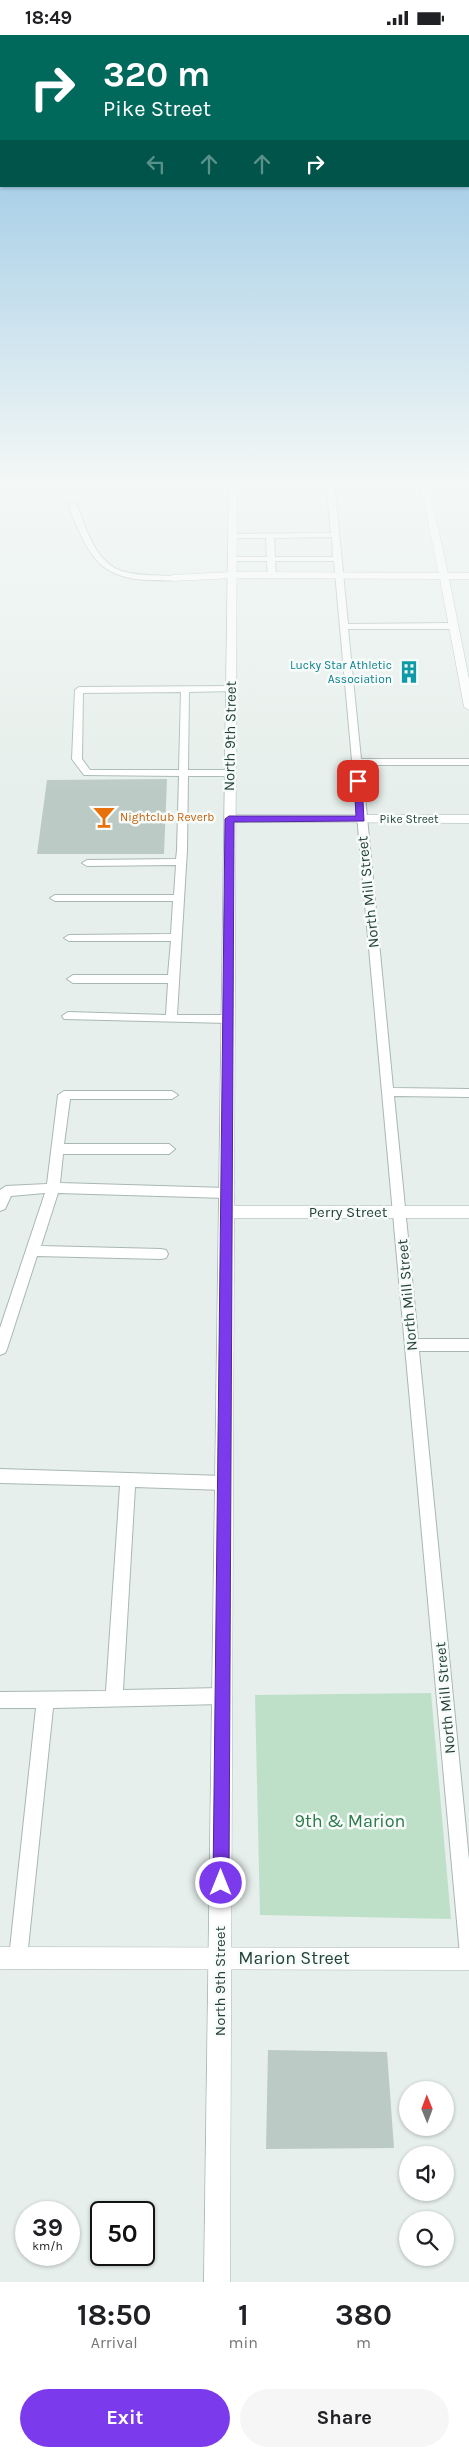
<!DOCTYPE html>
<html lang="en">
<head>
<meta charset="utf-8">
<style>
	:root { --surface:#fff; --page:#f6f6f6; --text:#202124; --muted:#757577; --accent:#7c3aed }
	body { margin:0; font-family:Karla,sans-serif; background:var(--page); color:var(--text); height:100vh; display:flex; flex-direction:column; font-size:19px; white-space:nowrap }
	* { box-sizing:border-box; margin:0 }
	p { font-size:16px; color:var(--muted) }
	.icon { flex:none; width:28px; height:28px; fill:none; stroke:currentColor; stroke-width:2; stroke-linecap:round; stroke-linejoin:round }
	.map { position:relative; height:2247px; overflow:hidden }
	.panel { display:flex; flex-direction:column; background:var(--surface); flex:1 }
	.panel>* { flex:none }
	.guide { position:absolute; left:0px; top:0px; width:470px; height:152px; box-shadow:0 1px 4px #0004; background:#00695c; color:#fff; overflow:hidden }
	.needle { width:32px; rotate:359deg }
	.tools { position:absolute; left:399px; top:2046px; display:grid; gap:10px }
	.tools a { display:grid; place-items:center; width:55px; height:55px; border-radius:50%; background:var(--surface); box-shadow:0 1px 4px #0004; font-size:25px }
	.speed { position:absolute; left:15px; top:2166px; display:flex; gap:10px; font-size:25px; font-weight:700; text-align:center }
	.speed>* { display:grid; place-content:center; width:65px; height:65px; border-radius:50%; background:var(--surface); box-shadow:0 1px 4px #0004; line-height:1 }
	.speed small { font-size:12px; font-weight:400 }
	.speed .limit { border:2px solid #111; border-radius:8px; background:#fff; color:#111 }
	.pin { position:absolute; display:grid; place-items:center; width:42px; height:42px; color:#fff; margin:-21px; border-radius:10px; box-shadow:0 2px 8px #0006 }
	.me { position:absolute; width:55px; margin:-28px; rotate:0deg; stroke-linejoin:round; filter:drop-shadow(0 0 4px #0008) }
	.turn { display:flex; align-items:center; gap:18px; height:105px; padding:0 20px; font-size:22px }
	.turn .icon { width:65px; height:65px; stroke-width:2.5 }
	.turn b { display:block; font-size:35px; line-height:42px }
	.lanes { display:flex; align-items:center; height:48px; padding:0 20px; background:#0003; justify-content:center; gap:25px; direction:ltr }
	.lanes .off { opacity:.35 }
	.eta { display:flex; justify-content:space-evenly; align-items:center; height:85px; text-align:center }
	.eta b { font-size:30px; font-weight:700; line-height:35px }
	.cta { display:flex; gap:10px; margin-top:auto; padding:10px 20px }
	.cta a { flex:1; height:58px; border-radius:30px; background:var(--accent); color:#fff; font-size:20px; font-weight:700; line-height:58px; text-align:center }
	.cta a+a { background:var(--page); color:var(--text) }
	.status { display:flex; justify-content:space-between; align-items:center; height:35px; padding:0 25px; background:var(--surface); direction:ltr }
	.status svg { height:14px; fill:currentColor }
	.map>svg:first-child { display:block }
	.green { fill:#bfe0c8 }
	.building { fill:#bbcac4 }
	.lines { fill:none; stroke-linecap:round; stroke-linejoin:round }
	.service-casing { stroke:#a8b8b2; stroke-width:2 }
	.minor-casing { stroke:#a8b8b2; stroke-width:1 }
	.secondary-casing { stroke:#a4bbb3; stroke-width:1 }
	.service { fill:#fff; fill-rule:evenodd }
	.minor { fill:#fff; fill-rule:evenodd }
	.secondary { fill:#fff; fill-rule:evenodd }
	.route { fill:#7c3aed; stroke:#51269a }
	.labels { text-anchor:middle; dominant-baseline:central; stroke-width:5; stroke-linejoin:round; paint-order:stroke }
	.far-culture-label { font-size:12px; fill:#0d838f; stroke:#f7fbf9; text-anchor:end }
	.far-food-label { font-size:12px; fill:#c56008; stroke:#f7fbf9; text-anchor:start }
	.far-street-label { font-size:12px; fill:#24423a; stroke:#f7fbf9 }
	.street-label { font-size:15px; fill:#24423a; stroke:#f7fbf9 }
	.near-park-label { font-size:18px; fill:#2d7a4b; stroke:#f7fbf9 }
	.near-street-label { font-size:18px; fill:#24423a; stroke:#f7fbf9 }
</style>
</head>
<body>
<div class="status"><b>18:49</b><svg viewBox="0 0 49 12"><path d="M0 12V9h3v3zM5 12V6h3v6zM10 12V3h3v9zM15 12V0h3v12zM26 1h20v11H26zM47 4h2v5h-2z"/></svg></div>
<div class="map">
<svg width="469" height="2247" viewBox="0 0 469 2247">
	<rect width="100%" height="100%" fill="#e6efeb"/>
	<path class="green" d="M431,1658L451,1884L260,1880L255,1660Z"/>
	<path class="building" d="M167,744L164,819H37L47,745Z
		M268,2015L387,2017L394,2113L266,2114Z"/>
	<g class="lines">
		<defs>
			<path id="service" d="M326,445H334L348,589L454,588L458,591L454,594H348L361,724H469V730H362L393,1053L469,1054V1062L394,1061L418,1304H469V1316H419L469,1825V1929L462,1927L460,1920L334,526H275L276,540L272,542L268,540L267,526H232L228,524L232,522H267L266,503H229V499L331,498ZM332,502L333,522H275L274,503Z
				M70,468L77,470C86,494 96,530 125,537C140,541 157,540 172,541L176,543L175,545C166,546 156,545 148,545C108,543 94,529 78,494C75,486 69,476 70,468Z
				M231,651L235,654L234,656L189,657L188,735H230L235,738L230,741H188L187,815L177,980H228L234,984L228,988L64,984L62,981L68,977L166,980L168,948H73L67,944L73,940H168L171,906H69L64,903L69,900L171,899L173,866H55L50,863L55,860H174L176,830L87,831L82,828L87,825L176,824L177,815L179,741L84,740L72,724L75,655L79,652ZM181,657L179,735H90L82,724L83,658Z
				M64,1056H172L178,1060L172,1064H70L64,1109H169L175,1114L169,1119H63L60,1148L227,1153L232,1155L233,1158L232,1161L227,1163L58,1158L41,1211L161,1214L166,1215L168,1219L166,1223L161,1224L37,1221L7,1314L5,1318L0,1320V1293L45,1158L11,1161L5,1174L0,1176V1155L6,1151L47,1149L58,1060Z
				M0,1434L224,1441L229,1443L232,1448L229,1453L224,1455L135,1452L123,1655L222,1653L228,1655L230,1661L228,1667L222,1669L53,1673L27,1923L25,1930L18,1932L11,1930L9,1923L36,1673H0V1657L106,1656L120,1451L0,1448Z"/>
			<path id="minor" d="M419,445H427L448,538H469V544H449L469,644V675L464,672L440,544L232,543L172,546L167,543L172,540L232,537L439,538Z
				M229,780H469V788L225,787V781Z
				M227,1171H469V1183H227L222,1181L219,1177L222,1173Z
				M0,1912L469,1913V1935L0,1934Z"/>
			<path id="secondary" d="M229,445H237L230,2247H204Z"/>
		</defs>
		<use href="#service" class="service-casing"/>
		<use href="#minor" class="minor-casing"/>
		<use href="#secondary" class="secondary-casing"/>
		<use href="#service" class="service"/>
		<use href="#minor" class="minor"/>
		<use href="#secondary" class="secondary"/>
	</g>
	<linearGradient id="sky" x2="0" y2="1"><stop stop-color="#84bce0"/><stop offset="0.59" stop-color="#f4f8f6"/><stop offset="1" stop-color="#f4f8f6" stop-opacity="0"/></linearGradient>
	<rect width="469" height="759" fill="url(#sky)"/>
	<path class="route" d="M354,744L362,746L364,786L234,787L229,1848L227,1854L221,1857L215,1854L213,1848L225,784L229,781H356Z"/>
	<defs>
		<symbol id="building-bare" viewBox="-9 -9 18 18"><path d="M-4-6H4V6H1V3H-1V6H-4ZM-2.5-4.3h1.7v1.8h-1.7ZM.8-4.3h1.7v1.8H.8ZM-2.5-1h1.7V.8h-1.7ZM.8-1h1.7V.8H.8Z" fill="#0f9aa8" stroke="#f7fbf9" stroke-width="2.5" paint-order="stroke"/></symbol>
		<symbol id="bar-bare" viewBox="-9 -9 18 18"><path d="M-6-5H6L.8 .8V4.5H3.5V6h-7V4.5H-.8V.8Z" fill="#e8710a" stroke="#f7fbf9" stroke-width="2.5" paint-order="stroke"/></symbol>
	</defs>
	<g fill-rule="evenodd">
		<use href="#building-bare" x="393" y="621" width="32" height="32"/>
		<use href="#bar-bare" x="88" y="766" width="32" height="32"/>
	</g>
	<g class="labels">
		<g class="far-culture-label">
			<text x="392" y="630">Lucky Star Athletic<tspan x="392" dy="14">Association</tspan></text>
		</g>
		<g class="far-food-label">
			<text x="120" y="782">Nightclub Reverb</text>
		</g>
		<g class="far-street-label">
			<text x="409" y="784">Pike Street</text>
		</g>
		<g class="street-label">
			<text transform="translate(230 701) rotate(-89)">North 9th Street</text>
			<text transform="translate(368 857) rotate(-96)">North Mill Street</text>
			<text x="348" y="1177">Perry Street</text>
			<text transform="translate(407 1260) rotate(-95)">North Mill Street</text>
			<text transform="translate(445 1663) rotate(-95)">North Mill Street</text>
			<text transform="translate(220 1946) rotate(-90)">North 9th Street</text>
		</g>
		<g class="near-park-label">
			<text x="350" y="1786">9th &amp; Marion</text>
		</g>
		<g class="near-street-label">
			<text x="294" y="1923">Marion Street</text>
		</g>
	</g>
</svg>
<div class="tools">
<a><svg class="needle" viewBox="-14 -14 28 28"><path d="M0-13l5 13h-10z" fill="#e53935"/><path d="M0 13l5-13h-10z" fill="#757577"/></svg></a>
<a><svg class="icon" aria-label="sound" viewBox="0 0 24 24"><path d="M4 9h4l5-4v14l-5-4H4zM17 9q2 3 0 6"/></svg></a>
<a><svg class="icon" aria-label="search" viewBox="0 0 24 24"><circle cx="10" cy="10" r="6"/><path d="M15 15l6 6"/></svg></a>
</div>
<div class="speed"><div>39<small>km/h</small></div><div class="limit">50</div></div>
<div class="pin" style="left:358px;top:746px;background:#d93025"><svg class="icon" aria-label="arrive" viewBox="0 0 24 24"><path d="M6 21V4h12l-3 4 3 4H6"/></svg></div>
<svg class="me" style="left:221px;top:1848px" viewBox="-20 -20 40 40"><circle r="17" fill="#7c3aed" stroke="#fff" stroke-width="3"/><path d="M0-11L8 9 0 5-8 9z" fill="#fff"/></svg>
<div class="guide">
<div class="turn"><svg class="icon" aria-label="right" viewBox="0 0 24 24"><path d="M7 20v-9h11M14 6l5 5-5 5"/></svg><div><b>320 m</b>Pike Street</div></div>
<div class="lanes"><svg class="icon off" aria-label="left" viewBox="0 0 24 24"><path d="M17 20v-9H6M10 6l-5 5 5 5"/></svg><svg class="icon off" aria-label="ahead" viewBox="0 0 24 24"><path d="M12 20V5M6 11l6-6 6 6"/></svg><svg class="icon off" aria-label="ahead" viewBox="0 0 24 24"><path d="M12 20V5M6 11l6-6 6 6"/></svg><svg class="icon" aria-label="right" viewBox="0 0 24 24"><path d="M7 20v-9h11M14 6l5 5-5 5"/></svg></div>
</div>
</div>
<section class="panel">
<div class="eta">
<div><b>18:50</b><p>Arrival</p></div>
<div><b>1</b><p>min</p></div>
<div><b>380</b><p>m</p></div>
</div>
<div class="cta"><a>Exit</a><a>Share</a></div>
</section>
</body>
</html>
